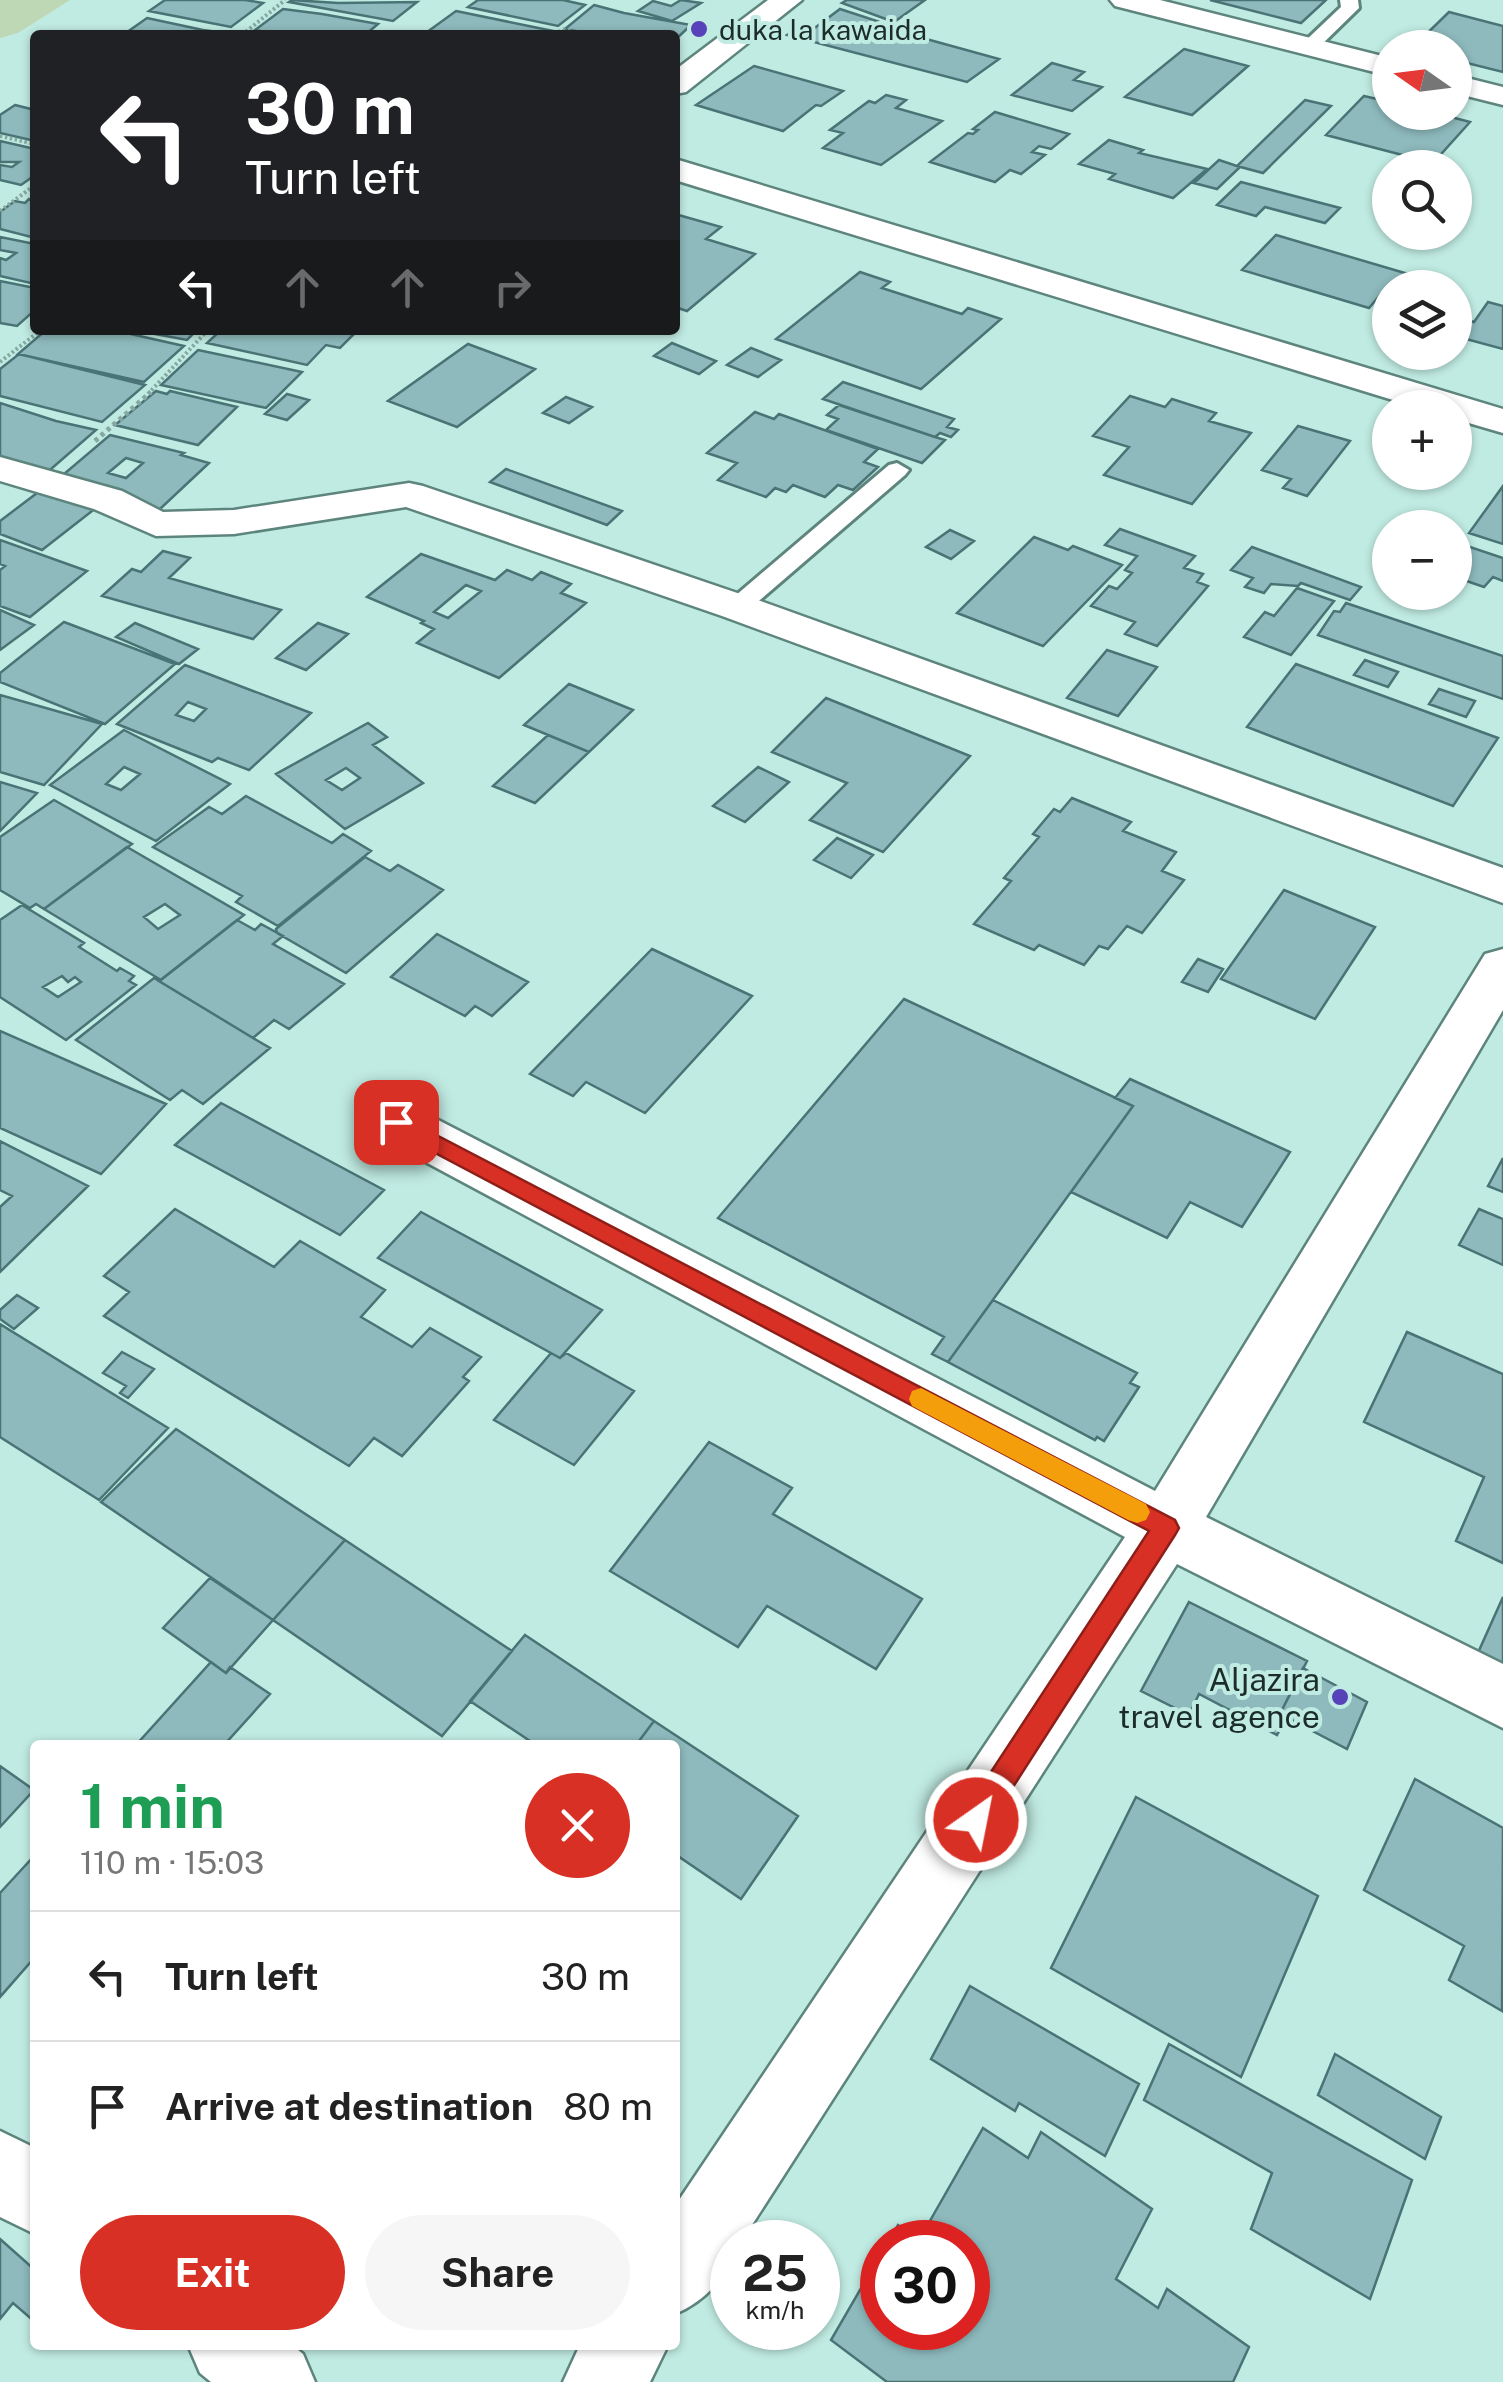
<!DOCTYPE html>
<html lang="en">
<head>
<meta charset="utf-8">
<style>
	:root { --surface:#fff; --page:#f6f6f6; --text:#222; --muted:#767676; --line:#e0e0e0; --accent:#d93025 }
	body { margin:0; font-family:"Public Sans",sans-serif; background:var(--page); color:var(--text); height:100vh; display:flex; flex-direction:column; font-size:38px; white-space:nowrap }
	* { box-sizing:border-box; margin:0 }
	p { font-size:32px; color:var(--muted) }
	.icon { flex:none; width:55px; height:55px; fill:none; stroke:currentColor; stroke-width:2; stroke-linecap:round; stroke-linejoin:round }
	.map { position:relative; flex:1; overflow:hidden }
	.side { position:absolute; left:30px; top:1740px; width:650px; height:610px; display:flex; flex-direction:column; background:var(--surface); border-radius:10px; box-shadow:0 2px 8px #0004 }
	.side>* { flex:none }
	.top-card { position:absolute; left:30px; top:30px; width:650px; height:305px; border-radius:10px; box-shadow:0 2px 8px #0004; background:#202124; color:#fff; overflow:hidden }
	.needle { width:65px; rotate:284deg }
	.buttons { position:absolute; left:1372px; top:30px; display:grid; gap:20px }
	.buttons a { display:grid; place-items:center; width:100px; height:100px; border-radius:50%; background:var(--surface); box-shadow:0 2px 8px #0004; font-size:50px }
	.speed { position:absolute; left:710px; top:2220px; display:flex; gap:20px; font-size:50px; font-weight:700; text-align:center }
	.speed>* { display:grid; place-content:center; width:130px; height:130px; border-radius:50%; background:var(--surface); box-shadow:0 2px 8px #0004; line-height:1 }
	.speed small { font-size:25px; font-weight:400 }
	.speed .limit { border:15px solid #d22; background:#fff; color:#111 }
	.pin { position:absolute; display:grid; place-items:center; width:85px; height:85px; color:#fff; margin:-42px; border-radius:20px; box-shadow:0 5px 15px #0006 }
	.me { position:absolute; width:110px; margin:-55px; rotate:33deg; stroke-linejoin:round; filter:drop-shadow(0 0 8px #0008) }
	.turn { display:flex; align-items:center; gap:35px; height:210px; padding:0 50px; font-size:45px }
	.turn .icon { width:130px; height:130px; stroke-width:2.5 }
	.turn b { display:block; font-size:70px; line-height:85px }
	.lanes { display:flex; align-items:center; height:95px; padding:0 50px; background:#0003; justify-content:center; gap:50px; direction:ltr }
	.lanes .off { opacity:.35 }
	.round { display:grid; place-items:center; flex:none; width:105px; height:105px; border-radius:52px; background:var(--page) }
	.overview { display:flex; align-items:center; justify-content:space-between; height:170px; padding:0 50px }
	h1 { font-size:60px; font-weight:700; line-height:75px; color:#1e9e55 }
	.primary-button { display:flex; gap:20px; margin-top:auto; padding:20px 50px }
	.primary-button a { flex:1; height:115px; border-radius:60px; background:var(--accent); color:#fff; font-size:40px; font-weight:700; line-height:115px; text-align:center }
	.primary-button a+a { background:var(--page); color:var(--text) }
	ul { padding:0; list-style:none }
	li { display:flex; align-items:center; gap:30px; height:130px; padding:0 50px; border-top:2px solid var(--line) }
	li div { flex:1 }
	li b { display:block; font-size:38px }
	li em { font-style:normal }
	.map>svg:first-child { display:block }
	.green { fill:#bed8b5 }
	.building { fill:#8ebabd; stroke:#4a7376; stroke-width:2.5; fill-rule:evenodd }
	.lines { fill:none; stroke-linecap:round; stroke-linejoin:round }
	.service-casing { stroke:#5d857d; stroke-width:6 }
	.minor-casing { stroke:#5d857d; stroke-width:5 }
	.path-far1 { stroke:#86a8a1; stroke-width:4; stroke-dasharray:2.5 2.5; stroke-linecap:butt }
	.path { stroke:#86a8a1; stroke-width:5; stroke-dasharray:4 4; stroke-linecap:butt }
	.service { fill:#fff; fill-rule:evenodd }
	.minor { fill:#fff; fill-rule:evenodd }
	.route { fill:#d93025; stroke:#8d1f18; stroke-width:2.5 }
	.slow { fill:#f59e0b }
	.poi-dot { fill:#5742ba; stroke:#c0ebe2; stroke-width:4 }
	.labels { text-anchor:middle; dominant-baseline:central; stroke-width:8; stroke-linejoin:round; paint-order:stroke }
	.far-poi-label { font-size:28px; fill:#1c2d29; stroke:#c0ebe2; text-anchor:start }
	.poi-label { font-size:32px; fill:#1c2d29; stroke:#c0ebe2; text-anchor:end }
</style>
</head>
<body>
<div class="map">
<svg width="1503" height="2382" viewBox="0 0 1503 2382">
	<rect width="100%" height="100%" fill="#c0ebe2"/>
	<path class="green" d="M0,0H70L18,33L0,38Z"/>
	<path class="building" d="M165,0H245L263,3L231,27L149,11Z
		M292,0L338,3L417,2L393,21L289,2Z
		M478,0H563L585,5L558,26L468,7Z
		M681,0L701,3L672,21L638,11L653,1L671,6Z
		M847,0H925L894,22L842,3Z
		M1210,0H1326L1301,23Z
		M594,5L624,13L691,25L675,40V35H597L565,29Z
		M283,9L322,14L378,24L365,35H281L255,30Z
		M840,9L877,21L872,24L999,59L967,82L787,35L796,29L808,33Z
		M456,11L553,31L548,35H423Z
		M1449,12L1503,26V72L1455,60V48H1412Z
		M147,18L203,30L234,34L123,35Z
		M1184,49L1248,66L1192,115L1125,97Z
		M1052,63L1084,72L1074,80L1102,87L1072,111L1012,95Z
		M754,66L843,91L821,106L816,105L783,131L696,105Z
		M886,95L906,100L896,108L942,121L881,165L823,148L843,133L830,130L869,101L875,103Z
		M1364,96L1390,102V112H1432L1470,122L1433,163L1326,135Z
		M1305,100L1331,106L1263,173L1237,166Z
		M15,105L35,110V141L0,133V115Z
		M995,112L1069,134L1051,149L1039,146L1032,152L1045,155L1021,174L1010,170L995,182L930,162L968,133L973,134L978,130L973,129Z
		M1109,140L1143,150L1139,153L1207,169L1173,198L1109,179L1115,174L1079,164Z
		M0,141L35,149V175L21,185L0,180V165L12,167L19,162H0Z
		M1219,160L1240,167L1217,189L1194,183Z
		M1241,182L1340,208L1325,223L1265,207L1256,216L1217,205Z
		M29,199L35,201V238L0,229V212L15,201L25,203Z
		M675,214L721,227L706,239L755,254L687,311L675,307Z
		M1276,235L1425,279L1417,288H1390V297L1381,294L1369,308L1242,270Z
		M0,237L35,244V284L0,276V258L6,260L16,253L0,250Z
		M860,272L890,282L882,288L962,314L968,308L1001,319L921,389L776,339Z
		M0,281L35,288V310L17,326L0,323Z
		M1488,302L1503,306V349L1455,336V317L1474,322Z
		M46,330H113L184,346L144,382L18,354Z
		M133,330H197L187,340Z
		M221,330H358L340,348L326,345L307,365L207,343Z
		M672,343L716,361L699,374L654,356Z
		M468,344L535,369L457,427L388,401Z
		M751,348L781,360L758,377L727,365Z
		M198,350L302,372L266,408L161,385Z
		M19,354L145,385L102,422L0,396V369Z
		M843,382L954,419L947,427L958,430L951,437L940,433L935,437L823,399Z
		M156,391L167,394L170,391L237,407L198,445L115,425Z
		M287,394L309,400L287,420L265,414Z
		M1130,396L1165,407L1172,399L1216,413L1209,421L1251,433L1192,504L1104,475L1129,447L1093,436Z
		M566,397L592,407L569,423L543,413Z
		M0,403L56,421L96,430L44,475L0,463Z
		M839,405L935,437L945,440L922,463L826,430L838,419L827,415Z
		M755,412L774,419L779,414L878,449L864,462L878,467L853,490L838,485L825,497L793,485L786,492L775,488L766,497L718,480L737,463L707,453Z
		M1298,426L1350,441L1307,496L1283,488L1291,479L1262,470Z
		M110,435L184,453L181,455L209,463L160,509L57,480ZM126,458L143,463L126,478L108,473Z
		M506,469L622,511L607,525L490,482Z
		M1503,486V544L1469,533Z
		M45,487L101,504L42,550L0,534V521Z
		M1120,529L1195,556L1184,568L1203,574L1197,582L1208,586L1157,646L1125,634L1135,622L1091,606L1109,586L1117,589L1132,573L1125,570L1137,556L1105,545Z
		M950,530L974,541L951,559L926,547Z
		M1034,537L1068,550L1073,546L1122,565L1043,646L957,613Z
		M0,540L87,571L30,617L0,606V570L5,566L0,564Z
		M1455,542L1503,558V581L1493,577L1484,587L1455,577Z
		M1252,547L1361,587L1350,600L1301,583L1298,586L1271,584L1264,593L1245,587L1253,578L1231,570Z
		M163,551L190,558L169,578L281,610L253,639L102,596L132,569L141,572Z
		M421,554L495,580L507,570L532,580L541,572L571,584L561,593L586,603L499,678L417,643L434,629L421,623L424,621L367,597ZM466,585L481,591L448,618L434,612Z
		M1297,588L1334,601L1291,655L1244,637L1265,612L1274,616Z
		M1346,603L1503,656V699L1318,635L1334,611L1340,612Z
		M0,610L34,625L0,650Z
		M64,622L175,664L105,724L0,682V673Z
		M135,623L198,649L179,664L116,637Z
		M318,623L348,634L306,670L276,658Z
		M1107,650L1157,667L1118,716L1067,698Z
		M1365,660L1398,672L1388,687L1354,675Z
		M1296,664L1498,738L1453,806L1247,727Z
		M185,665L311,713L249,770L218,758L212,762L117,724ZM188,702L206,709L194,721L176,715Z
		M569,684L633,710L589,752L524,725Z
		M1439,689L1475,701L1466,717L1429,704Z
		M0,695L102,724L44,785L0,772Z
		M826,698L970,756L883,852L810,820L847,783L772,752Z
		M368,723L387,737L373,745L423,783L345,829L276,774ZM346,768L360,778L342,790L326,780Z
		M124,730L230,784L156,841L50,785ZM124,767L140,774L121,790L106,784Z
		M548,735L589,752L535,803L493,786Z
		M758,767L789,782L745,822L713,806Z
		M0,782L37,793L0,831Z
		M246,796L332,843L343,834L371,851L278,926L236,902L242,896L153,847L209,807L222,814Z
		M1072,798L1131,822L1123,831L1176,852L1162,871L1184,880L1142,933L1127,926L1108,949L1099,946L1084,965L1039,945L1034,950L974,924L1011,881L1004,878L1039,837L1033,834L1054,809L1060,812Z
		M54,800L132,844L44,909L36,904L30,908L0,890V837Z
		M837,838L873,855L851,878L814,860Z
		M127,847L244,915L161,980L44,909ZM165,904L180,915L158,929L144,917Z
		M365,857L390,871L398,865L443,890L346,973L277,933L276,929Z
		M1284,890L1375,927L1315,1019L1221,979Z
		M22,905L84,943L79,947L117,971L120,968L134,976L129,981L136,985L66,1040L0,997V920ZM62,976L68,982L75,977L81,982L58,997L43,987Z
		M237,920L255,930L261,924L283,936L273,944L344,984L289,1029L274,1020L253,1038L159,981Z
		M437,934L528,982L492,1016L475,1006L465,1016L391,977Z
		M652,949L752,996L645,1113L586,1082L573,1096L530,1074Z
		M1198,959L1223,969L1208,992L1182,982Z
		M154,978L253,1038L270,1048L203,1104L182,1090L170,1100L76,1040Z
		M904,999L1133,1106L948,1362L932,1354L944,1337L718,1218Z
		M0,1031L166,1104L101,1174L0,1128Z
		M1130,1079L1290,1152L1242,1227L1190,1202L1167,1238L1071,1192L1133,1106L1115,1098Z
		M221,1103L384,1190L340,1235L175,1145Z
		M0,1141L88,1186L0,1272V1207L12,1196L0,1190Z
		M1503,1158V1192L1488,1186Z
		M175,1209L274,1267L300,1241L385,1290L361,1317L412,1347L430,1328L481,1357L463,1377L469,1381L402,1456L374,1438L349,1466L104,1316L129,1292L104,1276Z
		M1479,1209L1503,1219V1265L1459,1245Z
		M421,1212L602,1310L560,1358L378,1258Z
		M17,1295L38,1308L14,1329L0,1319V1310Z
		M993,1300L1137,1373L1130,1383L1139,1387L1104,1441L1097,1437L1095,1440L948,1362Z
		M0,1324L168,1428L99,1500L0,1437Z
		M1407,1332L1503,1374V1563L1456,1541L1484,1477L1364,1422Z
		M122,1352L154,1369L128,1398L120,1393L126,1386L103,1373Z
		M551,1353L560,1358L566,1353L634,1391L574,1465L494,1420Z
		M176,1429L345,1540L273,1620L101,1502Z
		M709,1442L792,1488L773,1514L922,1599L876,1669L767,1606L738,1647L610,1571Z
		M345,1540L512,1651L442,1736L273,1620Z
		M210,1578L273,1620L226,1673L163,1628Z
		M1503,1597V1668L1477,1655Z
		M1189,1602L1307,1661L1280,1714L1286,1718L1277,1735L1199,1694L1189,1715L1141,1691Z
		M525,1635L654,1721L636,1745H536L470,1701Z
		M211,1662L226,1673L230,1667L270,1694L224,1745H136Z
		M1303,1668L1367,1702L1347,1749L1280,1714Z
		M654,1721L798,1816L741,1899L675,1854V1745H636Z
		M0,1766L34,1790L0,1827Z
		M1415,1779L1503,1828L1502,2011L1449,1980L1464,1946L1364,1890Z
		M1136,1797L1318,1896L1241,2077L1051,1968Z
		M35,1855V1957L0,1997V1893Z
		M970,1986L1139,2084L1105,2156L1019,2103L1015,2111L931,2059Z
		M1169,2044L1412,2180L1370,2299L1251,2229L1272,2173L1144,2100Z
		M1335,2054L1441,2117L1425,2159L1318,2095Z
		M983,2128L1028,2158L1041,2132L1152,2209L1116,2279L1158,2308L1167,2289L1249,2347L1233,2382H887L831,2340L882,2252V2328H968V2242H888L898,2225L919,2240Z
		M0,2239L35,2270V2322L13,2303L0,2319Z"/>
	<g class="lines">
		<defs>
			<path id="service" d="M1340,0H1358L1359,8L1315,51H1303V43L1341,7Z
				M897,463L909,470L905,475L746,612H728L724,607L728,602L889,465Z"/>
			<path id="minor" d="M768,0H802L686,92L675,94V70Z
				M1110,0H1160L1390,58V76L1115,6Z
				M1455,75L1503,87V105L1455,93Z
				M675,159L1503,409V433L1455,419V408H1419L675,180Z
				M0,457L122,491L163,512L234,510L409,483L423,486L752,598L1503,868V903L722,616L406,507L234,534L156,536L94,509L0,481Z
				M1503,949V1010L1206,1517L1503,1664V1728L1177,1564L741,2242H732C732,2276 703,2302 675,2314V2206L1125,1537L377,1136L369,1122L377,1108L396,1102L415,1108L1155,1491L1485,954Z
				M0,2131L35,2148V2234L0,2217Z
				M188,2345H292L303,2354L315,2382H211L200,2373Z
				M580,2345H668L650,2382H563Z"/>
		</defs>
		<use href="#service" class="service-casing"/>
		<use href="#minor" class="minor-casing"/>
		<path class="path-far1" d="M242,35L285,0
			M555,35L563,29L587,35
			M0,136L35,144
			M0,211L35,185
			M0,362L41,330
			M148,394L208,330"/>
		<path class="path" d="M95,441L151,392"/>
		<use href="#service" class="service"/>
		<use href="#minor" class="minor"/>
	</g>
	<path class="route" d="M396,1114L1175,1520L1179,1528L1175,1535L986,1829L976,1833L966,1829L962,1820L966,1810L1149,1531L388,1128L384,1122Z"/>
	<path class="slow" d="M921,1388L1146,1504L1150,1512L1146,1520L1137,1523L1128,1520L912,1406L909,1399L912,1391Z"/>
	<g class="poi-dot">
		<circle cx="699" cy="29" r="10"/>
		<circle cx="1340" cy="1697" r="10"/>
	</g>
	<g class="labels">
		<g class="far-poi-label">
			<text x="719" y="29">duka la kawaida</text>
		</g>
		<g class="poi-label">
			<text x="1320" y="1679">Aljazira<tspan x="1320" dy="37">travel agence</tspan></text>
		</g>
	</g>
</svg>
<div class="buttons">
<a><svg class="needle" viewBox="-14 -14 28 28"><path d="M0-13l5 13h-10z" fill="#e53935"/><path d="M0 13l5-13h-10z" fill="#767676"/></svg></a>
<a><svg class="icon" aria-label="search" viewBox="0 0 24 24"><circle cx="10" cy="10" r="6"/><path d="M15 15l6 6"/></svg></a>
<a><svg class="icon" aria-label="layers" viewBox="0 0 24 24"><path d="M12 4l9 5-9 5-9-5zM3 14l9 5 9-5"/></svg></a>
<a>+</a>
<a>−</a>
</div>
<div class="speed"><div>25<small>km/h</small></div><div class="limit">30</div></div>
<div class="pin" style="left:396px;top:1122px;background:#d93025"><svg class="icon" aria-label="arrive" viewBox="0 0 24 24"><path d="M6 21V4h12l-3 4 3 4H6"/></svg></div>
<svg class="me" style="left:976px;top:1820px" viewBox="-20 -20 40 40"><circle r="17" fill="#d93025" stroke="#fff" stroke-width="3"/><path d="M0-11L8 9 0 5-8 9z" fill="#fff"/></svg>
<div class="top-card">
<div class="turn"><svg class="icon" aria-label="left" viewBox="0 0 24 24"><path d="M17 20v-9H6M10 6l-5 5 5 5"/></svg><div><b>30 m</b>Turn left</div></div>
<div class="lanes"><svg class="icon" aria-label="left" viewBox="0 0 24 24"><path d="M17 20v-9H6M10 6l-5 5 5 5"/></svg><svg class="icon off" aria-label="ahead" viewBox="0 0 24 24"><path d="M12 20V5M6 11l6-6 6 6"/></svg><svg class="icon off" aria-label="ahead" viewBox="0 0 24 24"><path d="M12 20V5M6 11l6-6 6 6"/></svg><svg class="icon off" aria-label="right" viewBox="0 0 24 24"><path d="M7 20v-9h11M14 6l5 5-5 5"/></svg></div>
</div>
<section class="side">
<div class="overview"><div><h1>1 min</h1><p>110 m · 15:03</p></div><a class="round" style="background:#d93025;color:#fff"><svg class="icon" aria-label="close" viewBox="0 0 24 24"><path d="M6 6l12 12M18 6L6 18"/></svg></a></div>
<ul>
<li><svg class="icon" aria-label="left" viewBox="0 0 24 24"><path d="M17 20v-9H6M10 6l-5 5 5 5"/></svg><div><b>Turn left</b></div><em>30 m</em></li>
<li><svg class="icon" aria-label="arrive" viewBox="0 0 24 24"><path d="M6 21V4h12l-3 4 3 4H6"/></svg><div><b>Arrive at destination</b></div><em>80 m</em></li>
</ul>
<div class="primary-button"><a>Exit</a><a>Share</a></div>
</section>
</div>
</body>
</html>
